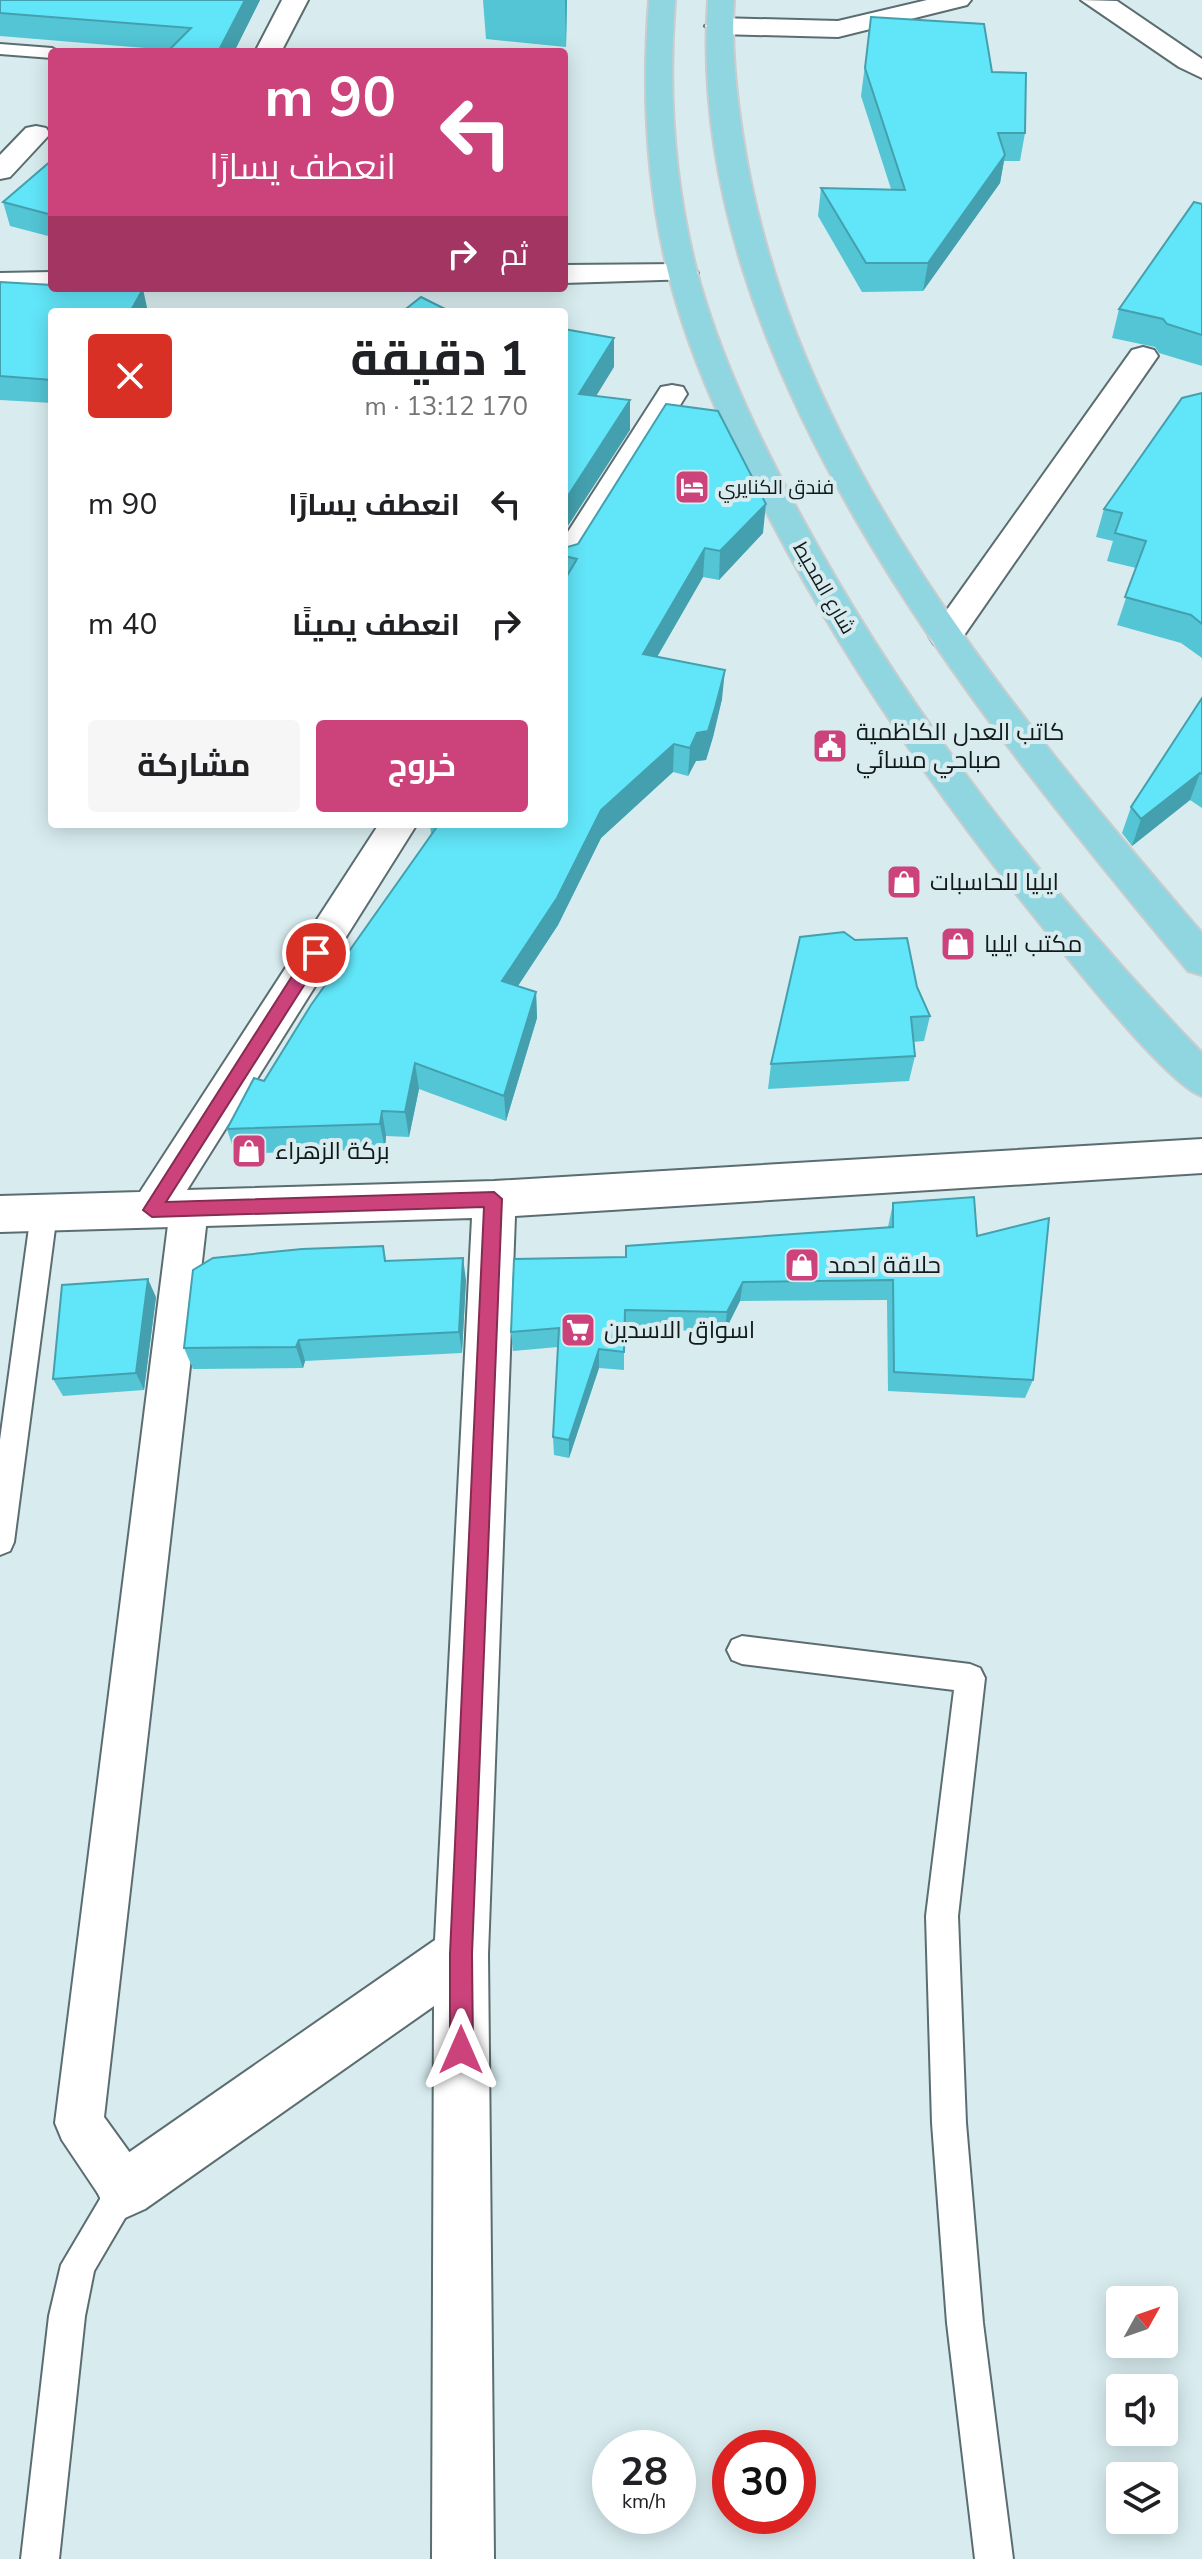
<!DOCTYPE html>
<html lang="ar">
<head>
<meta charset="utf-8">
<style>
	:root { --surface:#fff; --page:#f6f6f6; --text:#202124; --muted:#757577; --accent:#cc437c }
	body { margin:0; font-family:"Nunito Sans",Cairo,sans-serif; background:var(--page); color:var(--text); direction:rtl; height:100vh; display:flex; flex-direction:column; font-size:30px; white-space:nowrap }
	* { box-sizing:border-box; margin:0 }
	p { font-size:26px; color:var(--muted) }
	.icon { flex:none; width:44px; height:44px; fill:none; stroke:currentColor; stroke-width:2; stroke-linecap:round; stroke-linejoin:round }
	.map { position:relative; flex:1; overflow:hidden; direction:ltr }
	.panel { position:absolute; left:48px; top:308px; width:520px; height:520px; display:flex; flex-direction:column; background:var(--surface); border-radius:8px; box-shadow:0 4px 20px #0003; direction:rtl }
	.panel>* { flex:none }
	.banner { position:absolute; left:48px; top:48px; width:520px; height:244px; border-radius:8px; box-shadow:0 4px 20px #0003; direction:rtl; background:#cc437c; color:#fff; overflow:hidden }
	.needle { width:52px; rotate:50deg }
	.fabs { position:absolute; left:1106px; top:2286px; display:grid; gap:16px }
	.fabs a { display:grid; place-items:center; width:72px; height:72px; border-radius:8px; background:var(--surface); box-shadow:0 4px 20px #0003; font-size:40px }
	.speed { position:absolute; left:592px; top:2430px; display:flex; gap:16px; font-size:40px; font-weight:700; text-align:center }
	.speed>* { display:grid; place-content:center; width:104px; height:104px; border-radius:50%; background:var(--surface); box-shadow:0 4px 20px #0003; line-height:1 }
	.speed small { font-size:20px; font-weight:400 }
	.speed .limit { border:12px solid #d22; background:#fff; color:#111 }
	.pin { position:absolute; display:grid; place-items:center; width:68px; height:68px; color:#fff; margin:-34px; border:4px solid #fff; border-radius:50%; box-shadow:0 2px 8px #0007 }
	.me { position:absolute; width:88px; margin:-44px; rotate:0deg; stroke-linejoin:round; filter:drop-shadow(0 0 6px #0008) }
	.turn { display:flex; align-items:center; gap:28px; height:168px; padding:0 40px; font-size:36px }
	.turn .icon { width:104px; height:104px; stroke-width:2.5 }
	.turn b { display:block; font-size:56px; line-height:68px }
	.then { display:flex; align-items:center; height:76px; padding:0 40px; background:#0003; gap:16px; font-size:30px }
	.round { display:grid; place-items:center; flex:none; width:84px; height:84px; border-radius:8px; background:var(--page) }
	.head { display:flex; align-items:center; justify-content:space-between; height:136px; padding:0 40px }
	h1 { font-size:48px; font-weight:700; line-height:60px }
	.primary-button { display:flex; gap:16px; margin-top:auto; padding:16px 40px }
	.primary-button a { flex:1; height:92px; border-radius:8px; background:var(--accent); color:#fff; font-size:32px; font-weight:700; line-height:92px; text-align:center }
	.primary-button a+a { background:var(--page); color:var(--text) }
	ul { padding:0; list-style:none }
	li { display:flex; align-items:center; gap:24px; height:120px; padding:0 40px }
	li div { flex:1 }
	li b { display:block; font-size:30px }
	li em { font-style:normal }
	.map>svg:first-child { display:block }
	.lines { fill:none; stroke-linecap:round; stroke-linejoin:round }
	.service-casing { stroke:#5b6d70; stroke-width:4 }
	.pedestrian-casing { stroke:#5b6d70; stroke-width:4 }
	.minor-casing { stroke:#5b6d70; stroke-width:4 }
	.primary-casing { stroke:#cbcccd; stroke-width:4 }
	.service { fill:#fff; fill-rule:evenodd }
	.pedestrian { fill:#fff; fill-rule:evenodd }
	.minor { fill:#fff; fill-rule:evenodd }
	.primary { fill:#8fd6e0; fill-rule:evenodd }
	.wall { fill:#53c5d5 }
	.shaded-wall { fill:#44a0ae }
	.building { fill:#61e5f8; stroke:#44a0ae; stroke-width:2 }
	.route { fill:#cc437c; stroke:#852c51; stroke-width:2 }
	.labels { text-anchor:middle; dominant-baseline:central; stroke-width:8; stroke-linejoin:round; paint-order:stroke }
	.far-poi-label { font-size:20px; fill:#12191a; stroke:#d8ecef; text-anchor:start }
	.far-street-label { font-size:20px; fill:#12191a; stroke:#d8ecef }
	.poi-label { font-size:24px; fill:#12191a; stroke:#d8ecef; text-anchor:start }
</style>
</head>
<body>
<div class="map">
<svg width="1202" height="2559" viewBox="0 0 1202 2559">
	<rect width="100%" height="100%" fill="#d8ecef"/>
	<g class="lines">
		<defs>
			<path id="service" d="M0,44L52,48L59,52H52V58L0,54Z
				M44,1202L53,1205L57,1213L14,1542L10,1551L0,1555V1440L31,1213L35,1205Z
				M742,1636L970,1664L980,1668L985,1678L958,1916L966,2123L983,2323L1013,2559H975L947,2323L932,2123L926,1916L954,1690L742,1664L732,1660L727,1650L732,1640Z
				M125,2172L137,2177L142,2189L94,2271L85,2316L59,2559H21L49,2316L61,2265L113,2177Z"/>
			<path id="pedestrian" d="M189,1193L202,1198L208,1209L104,2117L143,2171L150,2189L143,2207L125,2214L107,2207L62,2140L55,2123L170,1209L176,1198Z"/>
			<path id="minor" d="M282,0H308L281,52H255Z
				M927,0H971L967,5L838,37L718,34L705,26L718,18L838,21Z
				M1081,0L1117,1L1202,59V78L1179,67Z
				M36,126L46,128L50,134L10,177L0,179V155L26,128Z
				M683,264L693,267L698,273L693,279L564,283V265Z
				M52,272V288H59L0,291V273Z
				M1143,347L1154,350L1158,356L958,644L946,648L934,644L929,636L934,628L1132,350Z
				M672,385L683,387L687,394L576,572L564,575V538L661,387Z
				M379,824H417L187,1190L494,1181L1202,1139V1173L515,1216L488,1954L494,2559H432L434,2006L145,2209L125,2218L105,2209L96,2189L105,2169L435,1940L472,1218L0,1232V1196L140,1192Z"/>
			<path id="primary" d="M649,0H675C668,91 674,183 697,272C720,358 760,440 802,518C909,716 1047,891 1202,1053V1096C1170,1086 1080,973 1054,941C946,809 849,670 770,519C729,441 689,358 668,272C646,183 642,91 649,0Z
				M708,0H734C731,47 736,92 743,138C790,447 1005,703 1202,933V975L1188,971C972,711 683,359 708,0Z"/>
		</defs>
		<use href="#service" class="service-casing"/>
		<use href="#pedestrian" class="pedestrian-casing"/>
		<use href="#minor" class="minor-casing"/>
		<use href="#primary" class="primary-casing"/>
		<use href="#service" class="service"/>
		<use href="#pedestrian" class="pedestrian"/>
		<use href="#minor" class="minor"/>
		<use href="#primary" class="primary"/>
	</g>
	<path class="wall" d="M0,0H260L234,52H167L169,50L0,36Z
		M483,0H567L566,47L486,39Z
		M871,17L992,72L1025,133L1020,161H1004L1000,183L923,291L862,292L818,216L821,188L891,189L861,96Z
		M52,160V237L10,226L3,202Z
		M1202,204V366L1159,353L1155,347L1112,338L1119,309Z
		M0,282L52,312V403L0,400Z
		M1202,393V658L1181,643L1117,625L1136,568L1107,561L1113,541L1096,537L1104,509Z
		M763,533L719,580L703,577L657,657L722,699L713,737L706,760L696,761L688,776L673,772L601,838L558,925L518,986L536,992L537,1018L506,1121L419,1089L409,1137L386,1136L385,1149L235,1154L227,1129L264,1081L431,834L430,824H564V548Z
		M1202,698V808L1190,800L1132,846L1122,833L1131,807Z
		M917,987L930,1016L924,1041L913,1042L915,1056L909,1081L768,1089L771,1064Z
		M893,1203L977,1236L1033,1380L1025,1398L888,1391L887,1300L740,1301L725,1331L624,1330V1370L599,1368L569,1458L554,1455L553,1437L558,1347L513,1351L511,1332L626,1257L888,1227Z
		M383,1246L386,1261L466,1280L462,1353L305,1361L303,1368L193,1369L184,1348Z
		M156,1297L144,1390L63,1396L53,1379Z"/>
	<path class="shaded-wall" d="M245,0H260L234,52H218Z
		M565,0H567L566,47Z
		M1005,155L1000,183L923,291L928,263Z
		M143,289L148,312H130Z
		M614,338V367L579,424V394Z
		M630,400V430L564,532V502Z
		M766,504L763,533L719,580L720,551Z
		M705,548L703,577L642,683L643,654Z
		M725,670L722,699L713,737L706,760L696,761L688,776L690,748Z
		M674,744L673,772L601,838L558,925L504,1007L502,981L601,810Z
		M1200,773L1190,800L1132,846L1141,819Z
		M536,992L537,1018L506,1121L504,1096Z
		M415,1063L419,1089L409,1137L405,1112Z
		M382,1111L386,1136L385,1149L380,1124Z
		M463,1258L466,1280L462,1353L459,1332Z
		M148,1279L156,1297L144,1390L136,1373Z
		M743,1282L740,1301L725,1331L727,1312Z
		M299,1340L305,1361L303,1368L296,1347Z
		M599,1349V1368L569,1458V1440Z"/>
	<path class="building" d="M0,0H245L218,52H167L191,28L0,13Z
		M871,17L984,24L992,72L1026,73L1025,133H998L1005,155L928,263H866L821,188L905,190L865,68Z
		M52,160V215L3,202Z
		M1194,202L1202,204V335L1167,324L1163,319L1119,309Z
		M0,282L52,285V288L143,289L130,312H52V380L0,376Z
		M421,297L451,312H402Z
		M564,329L614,338L579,394L630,400L564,502Z
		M1202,393V624L1191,615L1125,597L1146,541L1115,533L1122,513L1104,509L1182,398Z
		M666,404L718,411L766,504L720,551L705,548L643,654L725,670L715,708L708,731L697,733L690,748L674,744L601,810L557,898L502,981L536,992L504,1096L415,1063L405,1112L382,1111L380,1124L227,1129L254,1078L264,1081L311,1005L439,824H564V581L577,559L564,556V548L578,544Z
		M1202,698V774L1200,773L1141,819L1131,807Z
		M844,932L855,940L907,938L917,987L930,1016L911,1017L915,1056L771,1064L800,937Z
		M974,1197L977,1236L1049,1218L1033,1380L894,1372L893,1280L743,1282L727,1312L625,1310L624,1352L599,1349L569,1440L553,1437L559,1328L511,1332L514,1259L626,1257V1246L893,1227V1203Z
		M383,1246L385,1261L463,1258L459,1332L299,1340L296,1347L184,1348L193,1270L213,1258L302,1249Z
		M148,1279L136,1373L53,1379L62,1285Z"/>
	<path class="route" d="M316,946L324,953L322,957L166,1202L494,1192L502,1199L472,1954L473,2050L470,2058L461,2061L453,2058L450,2050V1954L484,1207L152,1217L143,1210L310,948Z"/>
	<defs>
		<symbol id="hotel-square" viewBox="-11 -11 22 22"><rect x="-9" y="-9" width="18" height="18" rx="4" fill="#cc437c" stroke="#d8ecef"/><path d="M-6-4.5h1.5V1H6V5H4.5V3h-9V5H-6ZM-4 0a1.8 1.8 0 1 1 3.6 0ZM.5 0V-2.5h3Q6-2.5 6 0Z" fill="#fff"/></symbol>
		<symbol id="civic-square" viewBox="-11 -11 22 22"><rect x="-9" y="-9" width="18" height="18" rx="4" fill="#cc437c" stroke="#d8ecef"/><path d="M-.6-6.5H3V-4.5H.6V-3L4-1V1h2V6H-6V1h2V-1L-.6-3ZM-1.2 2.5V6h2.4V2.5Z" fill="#fff"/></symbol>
		<symbol id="shop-square" viewBox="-11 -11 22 22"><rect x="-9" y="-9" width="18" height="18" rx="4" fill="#cc437c" stroke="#d8ecef"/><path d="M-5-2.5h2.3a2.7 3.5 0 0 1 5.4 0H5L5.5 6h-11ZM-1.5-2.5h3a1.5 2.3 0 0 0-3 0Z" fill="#fff"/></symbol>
		<symbol id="supermarket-square" viewBox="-11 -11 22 22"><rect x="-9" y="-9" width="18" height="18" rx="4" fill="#cc437c" stroke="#d8ecef"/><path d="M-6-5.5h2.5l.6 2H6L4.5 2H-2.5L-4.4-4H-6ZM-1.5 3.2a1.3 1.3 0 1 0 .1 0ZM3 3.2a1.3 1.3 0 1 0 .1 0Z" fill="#fff"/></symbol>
	</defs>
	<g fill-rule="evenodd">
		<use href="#hotel-square" x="672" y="467" width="40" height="40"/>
		<use href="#civic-square" x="810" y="726" width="40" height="40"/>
		<use href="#shop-square" x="884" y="862" width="40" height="40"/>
		<use href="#shop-square" x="938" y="924" width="40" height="40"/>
		<use href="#shop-square" x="229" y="1131" width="40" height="40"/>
		<use href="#shop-square" x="782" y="1245" width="40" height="40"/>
		<use href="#supermarket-square" x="558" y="1310" width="40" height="40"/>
	</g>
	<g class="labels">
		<g class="far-poi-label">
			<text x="718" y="487">فندق الكنايري</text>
		</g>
		<g class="far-street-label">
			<text transform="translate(824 588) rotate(60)">شارع المحيط</text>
		</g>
		<g class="poi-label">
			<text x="856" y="732">كاتب العدل الكاظمية<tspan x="856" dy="28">صباحي مسائي</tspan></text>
			<text x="930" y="882">ايليا للحاسبات</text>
			<text x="984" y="944">مكتب ايليا</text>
			<text x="275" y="1151">بركة الزهراء</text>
			<text x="828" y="1265">حلاقة احمد</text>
			<text x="604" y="1330">اسواق الاسدين</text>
		</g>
	</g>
</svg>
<div class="fabs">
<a><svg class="needle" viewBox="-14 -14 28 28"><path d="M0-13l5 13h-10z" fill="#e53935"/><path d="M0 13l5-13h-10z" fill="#757577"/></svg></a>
<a><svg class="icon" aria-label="sound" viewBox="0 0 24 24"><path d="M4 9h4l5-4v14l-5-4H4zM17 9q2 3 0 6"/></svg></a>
<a><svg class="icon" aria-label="layers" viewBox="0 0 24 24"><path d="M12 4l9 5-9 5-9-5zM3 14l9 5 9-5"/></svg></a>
</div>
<div class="speed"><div>28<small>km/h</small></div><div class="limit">30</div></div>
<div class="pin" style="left:316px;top:953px;background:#d93025"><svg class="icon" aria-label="arrive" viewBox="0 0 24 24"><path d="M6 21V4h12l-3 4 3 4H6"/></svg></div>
<svg class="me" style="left:461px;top:2050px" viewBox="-20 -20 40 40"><path d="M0-17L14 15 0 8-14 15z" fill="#cc437c" stroke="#fff" stroke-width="4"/></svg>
<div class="banner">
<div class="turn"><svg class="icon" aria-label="left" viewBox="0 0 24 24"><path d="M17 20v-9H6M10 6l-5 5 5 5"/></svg><div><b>90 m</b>انعطف يسارًا</div></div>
<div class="then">ثم<svg class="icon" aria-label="right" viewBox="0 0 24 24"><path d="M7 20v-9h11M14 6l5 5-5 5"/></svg></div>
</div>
<section class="panel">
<div class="head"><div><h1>1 دقيقة</h1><p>170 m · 13:12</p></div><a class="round" style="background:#d93025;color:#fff"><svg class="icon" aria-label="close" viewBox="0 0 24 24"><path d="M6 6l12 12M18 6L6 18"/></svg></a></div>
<ul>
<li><svg class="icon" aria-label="left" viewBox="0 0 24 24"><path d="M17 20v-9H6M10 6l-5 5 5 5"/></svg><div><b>انعطف يسارًا</b></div><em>90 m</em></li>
<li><svg class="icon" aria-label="right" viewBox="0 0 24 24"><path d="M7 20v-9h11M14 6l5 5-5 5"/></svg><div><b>انعطف يمينًا</b></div><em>40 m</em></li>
</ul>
<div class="primary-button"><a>خروج</a><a>مشاركة</a></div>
</section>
</div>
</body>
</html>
